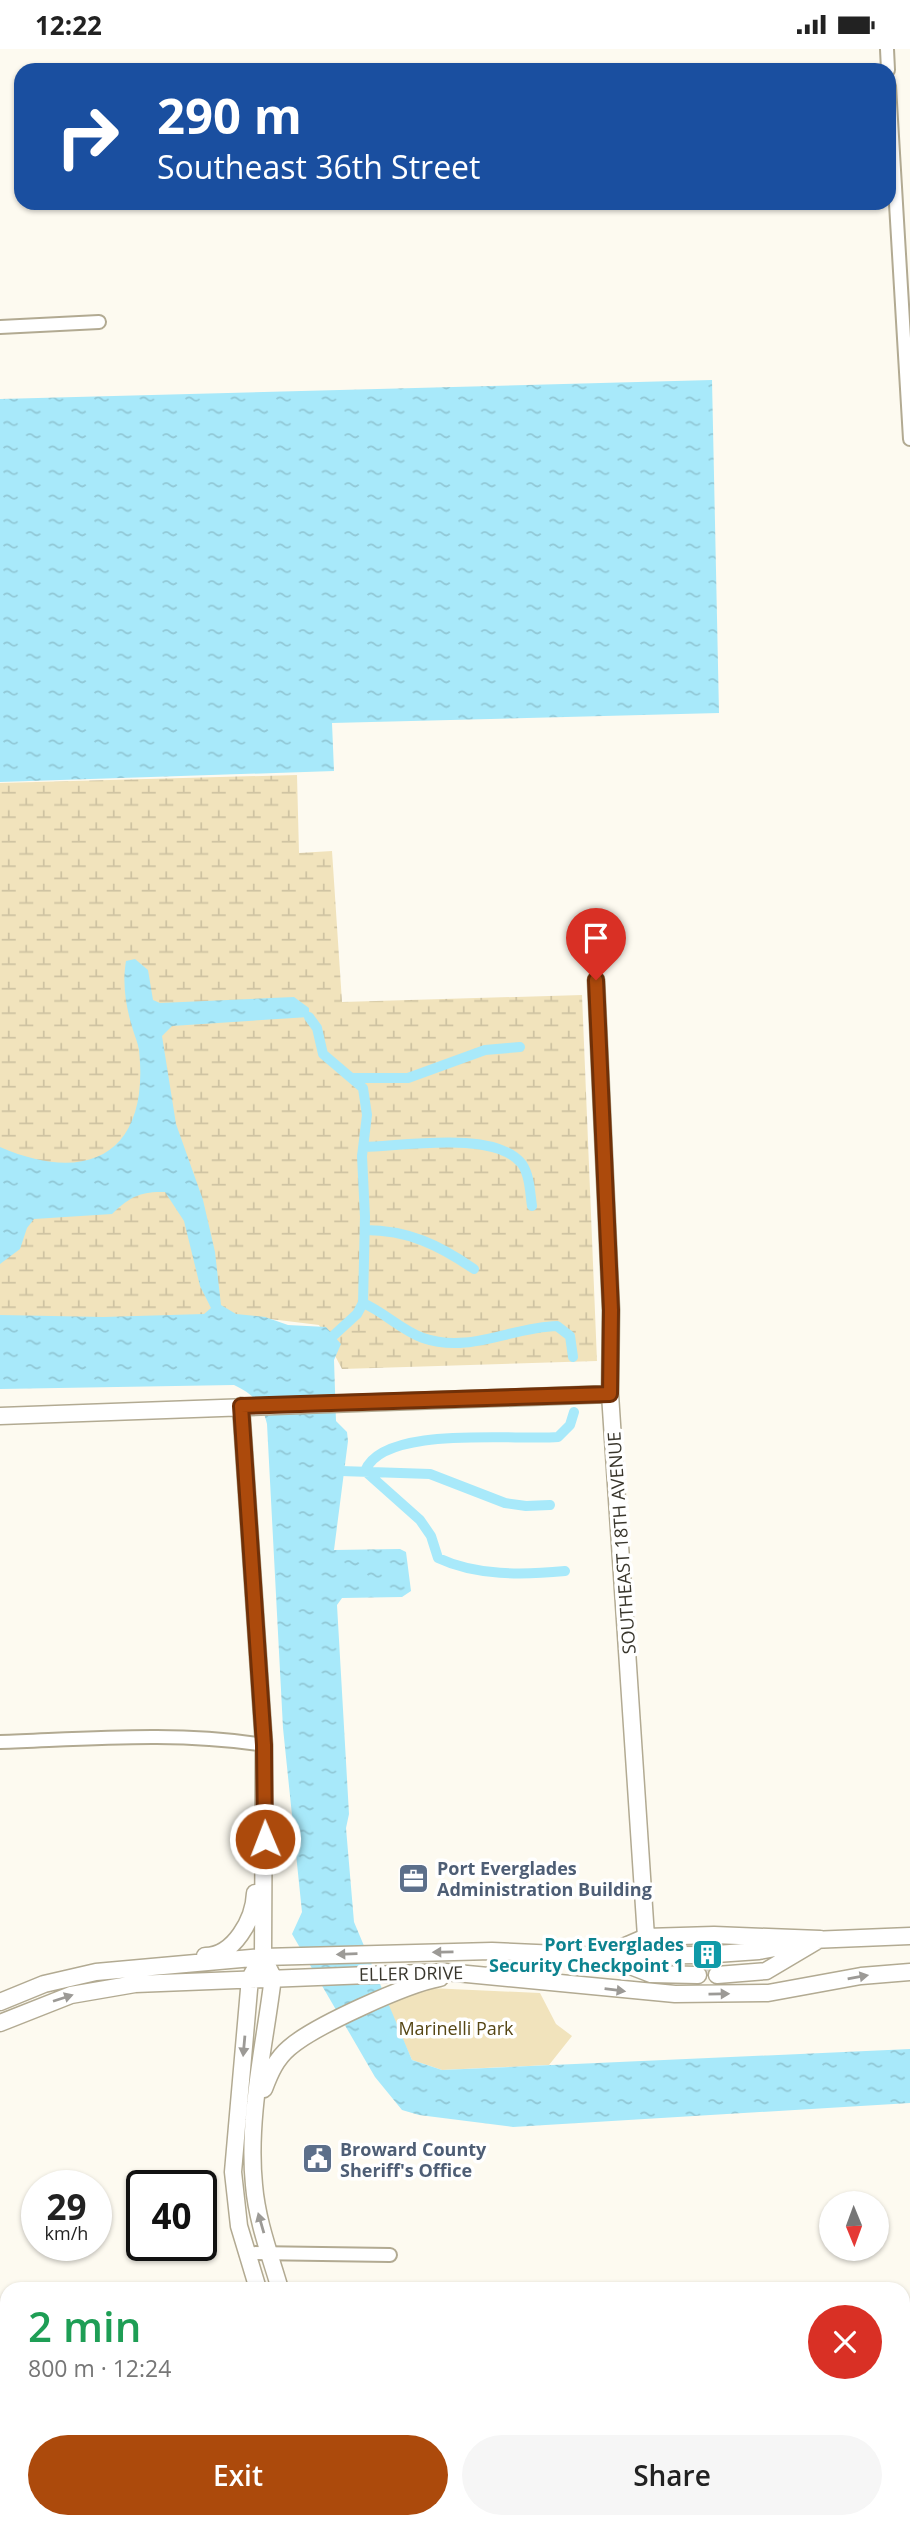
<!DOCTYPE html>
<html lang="en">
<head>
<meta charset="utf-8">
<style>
	:root { --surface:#fff; --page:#f6f6f6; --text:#222; --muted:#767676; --accent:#ac4a0c }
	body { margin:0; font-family:"Open Sans",sans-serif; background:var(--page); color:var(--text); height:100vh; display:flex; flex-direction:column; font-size:26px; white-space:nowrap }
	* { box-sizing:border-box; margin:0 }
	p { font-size:23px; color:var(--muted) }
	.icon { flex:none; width:38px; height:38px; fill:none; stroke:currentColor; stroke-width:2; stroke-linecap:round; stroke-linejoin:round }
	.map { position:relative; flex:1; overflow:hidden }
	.drawer { position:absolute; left:0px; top:2233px; width:910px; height:247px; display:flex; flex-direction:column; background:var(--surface); border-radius:21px 21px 0 0; box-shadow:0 2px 5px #0004 }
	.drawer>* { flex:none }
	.banner { position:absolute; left:14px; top:14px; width:882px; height:147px; border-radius:21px; box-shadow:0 2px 5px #0004; background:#1a4fa0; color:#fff; overflow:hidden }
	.needle { width:46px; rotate:179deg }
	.fabs { position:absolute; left:819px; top:2142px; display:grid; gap:14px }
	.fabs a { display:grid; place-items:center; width:70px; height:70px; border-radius:50%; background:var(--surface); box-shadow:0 2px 5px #0004; font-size:35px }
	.speed { position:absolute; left:21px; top:2121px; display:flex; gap:14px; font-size:35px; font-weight:700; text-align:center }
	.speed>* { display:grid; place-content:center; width:91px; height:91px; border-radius:50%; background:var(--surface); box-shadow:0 2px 5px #0004; line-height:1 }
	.speed small { font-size:18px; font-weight:400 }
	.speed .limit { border:4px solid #111; border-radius:10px; background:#fff; color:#111 }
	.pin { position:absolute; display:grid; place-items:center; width:60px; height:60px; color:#fff; margin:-72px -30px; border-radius:50% 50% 50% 0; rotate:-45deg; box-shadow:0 0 7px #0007 }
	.pin .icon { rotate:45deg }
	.me { position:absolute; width:77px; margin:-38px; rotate:359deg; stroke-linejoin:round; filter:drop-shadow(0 0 5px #0008) }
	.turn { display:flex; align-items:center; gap:24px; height:147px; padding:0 28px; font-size:32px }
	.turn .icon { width:91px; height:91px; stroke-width:2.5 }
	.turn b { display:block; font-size:49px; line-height:60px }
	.round { display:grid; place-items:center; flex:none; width:74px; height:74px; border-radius:37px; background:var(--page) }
	.summary { display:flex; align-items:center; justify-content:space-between; height:119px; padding:0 28px }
	h1 { font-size:42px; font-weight:600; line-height:52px; color:#1e9e55 }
	.cta { display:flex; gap:14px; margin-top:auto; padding:14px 28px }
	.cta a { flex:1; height:80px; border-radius:42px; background:var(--accent); color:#fff; font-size:28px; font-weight:600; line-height:80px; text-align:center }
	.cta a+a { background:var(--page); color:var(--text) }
	.status { display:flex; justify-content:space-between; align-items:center; height:49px; padding:0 35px; background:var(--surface); direction:ltr }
	.status svg { height:19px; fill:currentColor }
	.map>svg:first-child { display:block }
	.wetland { fill:url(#wetland-marsh) }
	.green { fill:#f1e3bc }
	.water { fill:url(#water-ripples) }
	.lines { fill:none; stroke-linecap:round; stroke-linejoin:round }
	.canal { stroke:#a8e9fa; stroke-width:10 }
	.tertiary-tunnel { stroke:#d6d3c9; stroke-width:16; stroke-dasharray:16 8; stroke-linecap:butt }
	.minor-casing { stroke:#b2aa92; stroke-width:16 }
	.tertiary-casing { stroke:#b2aa92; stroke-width:19 }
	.minor { stroke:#fff; stroke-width:12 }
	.tertiary { stroke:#fff; stroke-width:16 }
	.oneway { fill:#9c9a96 }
	.route-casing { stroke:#703008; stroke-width:18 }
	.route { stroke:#ac4a0c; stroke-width:12 }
	.labels { text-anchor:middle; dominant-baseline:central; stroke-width:7; stroke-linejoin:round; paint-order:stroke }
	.street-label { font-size:18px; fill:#39362c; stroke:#fff }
	.service-label { font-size:18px; font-weight:bold; fill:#4e5e75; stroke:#fff; text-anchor:start }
	.culture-label { font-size:18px; font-weight:bold; fill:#0d838f; stroke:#fff; text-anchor:end }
	.park-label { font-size:18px; fill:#564614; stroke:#fff }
</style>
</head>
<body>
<div class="status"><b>12:22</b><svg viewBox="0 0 49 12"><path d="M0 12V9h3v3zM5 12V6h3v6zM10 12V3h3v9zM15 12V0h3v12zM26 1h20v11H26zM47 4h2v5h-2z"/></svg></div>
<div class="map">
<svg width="910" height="2479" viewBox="0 0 910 2479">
	<defs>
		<pattern id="wetland-marsh" width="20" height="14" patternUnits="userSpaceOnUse" patternTransform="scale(1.75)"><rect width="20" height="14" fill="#f1e3bc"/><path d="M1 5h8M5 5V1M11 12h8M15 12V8" fill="none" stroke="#cfc3a2"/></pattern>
		<pattern id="water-ripples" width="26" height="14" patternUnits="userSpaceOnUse" patternTransform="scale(1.75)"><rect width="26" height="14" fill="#a8e9fa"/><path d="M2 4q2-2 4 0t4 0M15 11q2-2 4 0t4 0" fill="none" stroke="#91c8d6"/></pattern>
	</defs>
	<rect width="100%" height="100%" fill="#fdfaf0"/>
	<path class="wetland" d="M297,726L299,804L332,802L342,953L582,946L597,1312L342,1320L319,1276L246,1267L0,1279V734Z"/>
	<path class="green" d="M430,1939L540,1944L556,1975L572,1987L549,2016L442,2021L412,2011L387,1955Z"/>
	<path class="water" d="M712,331L719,664L332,674L334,722L0,733V350Z
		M135,910L148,921L153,951L160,954L294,948L309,959V968L172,977L162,987L176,1075L203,1151L215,1203L221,1256L236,1265L265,1268L288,1276L326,1278L341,1295L334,1311L336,1372L347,1383L348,1392L334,1501L400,1500L406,1503L411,1542L402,1548L342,1549L337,1556L349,1765L346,1779L354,1873L412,2011L442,2021L910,2000V2054L513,2078L419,2066L402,2061L375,2028L292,1885L302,1863L283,1679L267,1375C262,1354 253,1345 234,1336L0,1340V1266L103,1268L204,1265L211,1259L200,1237L184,1172L165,1143C141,1142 129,1148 112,1165L34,1170L27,1179L20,1200L0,1215V1098C90,1137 150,1103 139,1001C138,994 135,988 133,981C126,959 122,935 126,912Z"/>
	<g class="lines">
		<path class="canal" d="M309,968L317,979L323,1005L363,1039L367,1066L362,1107L365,1168L363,1254L357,1265L334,1286
			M354,1029H408L485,1001L520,998
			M364,1098C403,1097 496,1081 522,1115C530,1127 530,1144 532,1157
			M365,1181C408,1181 439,1196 474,1220
			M363,1254C384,1263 401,1281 423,1289C469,1305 512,1278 557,1277L570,1287L573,1308
			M341,1422L430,1425L505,1454L526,1457L550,1456
			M565,1522C523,1526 476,1527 438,1509L431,1487L420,1471L365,1422C383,1375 517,1392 558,1388L570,1376L574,1363"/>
		<path class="tertiary-tunnel" d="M696,1896H716
			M697,1914L717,1915"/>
		<defs>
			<path id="minor" d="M887,0L888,21
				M889,37L910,390
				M0,278L99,273
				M0,1693C88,1690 177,1682 264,1696
				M246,2204L390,2206"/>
			<path id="tertiary" d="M596,931L611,1261L610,1345L646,1888
				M241,1357L264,1696L263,1908L273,1928C265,1995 247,2068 254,2136C257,2172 270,2206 280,2240
				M0,1367L610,1345
				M811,1891L910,1887
				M609,1904L646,1888L714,1886L820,1890
				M716,1905L759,1902L797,1895
				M205,1907C234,1907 254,1870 255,1844
				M612,1910L651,1925L698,1926
				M254,1922L250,1929L233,2123L239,2177L258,2240
				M717,1926L766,1922L820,1890
				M0,1953L44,1935L96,1923L263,1908L492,1902L604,1907L697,1906
				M0,1974L71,1946L135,1935L446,1923L675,1945L768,1944L861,1927L910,1923
				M264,2040C270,2024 276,2010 289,1999C314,1977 407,1935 440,1929
				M333,2473L336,2479
				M356,2473L359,2479"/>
		</defs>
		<use href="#minor" class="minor-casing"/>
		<use href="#tertiary" class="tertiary-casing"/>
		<use href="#minor" class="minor"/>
		<use href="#tertiary" class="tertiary"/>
	</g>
	<defs><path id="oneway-solid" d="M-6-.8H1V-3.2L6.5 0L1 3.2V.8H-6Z" transform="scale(1.75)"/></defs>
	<g class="oneway">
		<use href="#oneway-solid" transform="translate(443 1903) rotate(179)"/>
		<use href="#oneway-solid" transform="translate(347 1905) rotate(178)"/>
		<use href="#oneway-solid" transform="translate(858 1928) rotate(-10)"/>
		<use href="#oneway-solid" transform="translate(615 1941) rotate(7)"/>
		<use href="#oneway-solid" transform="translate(719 1945) rotate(-1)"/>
		<use href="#oneway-solid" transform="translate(63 1949) rotate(-18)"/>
		<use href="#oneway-solid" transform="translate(244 1997) rotate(95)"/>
		<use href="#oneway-solid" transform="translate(261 2174) rotate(-106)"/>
	</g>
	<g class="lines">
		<defs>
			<path id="route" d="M265,1790L264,1696L241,1357L610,1345L611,1261L596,931"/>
		</defs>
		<use href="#route" class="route-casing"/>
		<use href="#route" class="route"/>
	</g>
	<defs>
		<symbol id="office-square" viewBox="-11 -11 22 22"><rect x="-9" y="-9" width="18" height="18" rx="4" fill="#5c6f8a" stroke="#fff"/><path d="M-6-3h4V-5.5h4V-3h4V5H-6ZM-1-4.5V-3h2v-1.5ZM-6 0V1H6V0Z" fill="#fff"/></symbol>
		<symbol id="building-square" viewBox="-11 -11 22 22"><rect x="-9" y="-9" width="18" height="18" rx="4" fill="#0f9aa8" stroke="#fff"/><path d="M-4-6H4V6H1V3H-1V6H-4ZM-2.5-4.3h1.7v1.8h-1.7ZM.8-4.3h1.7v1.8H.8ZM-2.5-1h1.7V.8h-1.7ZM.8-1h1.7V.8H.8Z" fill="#fff"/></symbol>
		<symbol id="civic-square" viewBox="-11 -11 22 22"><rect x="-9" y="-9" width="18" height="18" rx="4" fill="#5c6f8a" stroke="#fff"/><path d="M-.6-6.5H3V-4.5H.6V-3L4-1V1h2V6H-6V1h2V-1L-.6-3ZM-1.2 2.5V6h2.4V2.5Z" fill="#fff"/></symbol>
	</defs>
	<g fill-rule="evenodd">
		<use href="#office-square" x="396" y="1812" width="35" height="35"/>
		<use href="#building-square" x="690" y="1888" width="35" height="35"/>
		<use href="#civic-square" x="300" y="2092" width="35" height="35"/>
	</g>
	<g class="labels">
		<g class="street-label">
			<text transform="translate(621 1494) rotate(-94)">SOUTHEAST 18TH AVENUE</text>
			<text transform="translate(411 1924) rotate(-1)">ELLER DRIVE</text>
		</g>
		<g class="service-label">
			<text x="437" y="1819">Port Everglades<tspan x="437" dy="21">Administration Building</tspan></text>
			<text x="340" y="2100">Broward County<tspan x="340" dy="21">Sheriff's Office</tspan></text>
		</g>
		<g class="culture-label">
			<text x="684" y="1895">Port Everglades<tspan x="684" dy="21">Security Checkpoint 1</tspan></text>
		</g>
		<g class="park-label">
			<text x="456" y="1979">Marinelli Park</text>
		</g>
	</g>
</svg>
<div class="fabs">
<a><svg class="needle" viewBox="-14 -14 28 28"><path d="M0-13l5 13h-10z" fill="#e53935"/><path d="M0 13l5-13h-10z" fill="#767676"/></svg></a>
</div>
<div class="speed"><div>29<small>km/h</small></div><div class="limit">40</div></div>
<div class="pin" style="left:596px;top:931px;background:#d93025"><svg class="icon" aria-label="arrive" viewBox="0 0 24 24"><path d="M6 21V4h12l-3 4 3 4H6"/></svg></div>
<svg class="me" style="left:265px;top:1790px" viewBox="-20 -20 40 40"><circle r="17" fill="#ac4a0c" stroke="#fff" stroke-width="3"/><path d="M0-11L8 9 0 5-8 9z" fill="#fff"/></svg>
<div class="banner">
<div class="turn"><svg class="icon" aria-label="right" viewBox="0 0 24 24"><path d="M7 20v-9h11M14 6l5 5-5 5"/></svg><div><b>290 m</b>Southeast 36th Street</div></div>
</div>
<section class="drawer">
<div class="summary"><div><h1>2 min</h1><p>800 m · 12:24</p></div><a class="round" style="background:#d93025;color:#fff"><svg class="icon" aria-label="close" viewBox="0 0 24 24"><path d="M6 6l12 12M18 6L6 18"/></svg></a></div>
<div class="cta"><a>Exit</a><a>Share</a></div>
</section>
</div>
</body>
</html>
